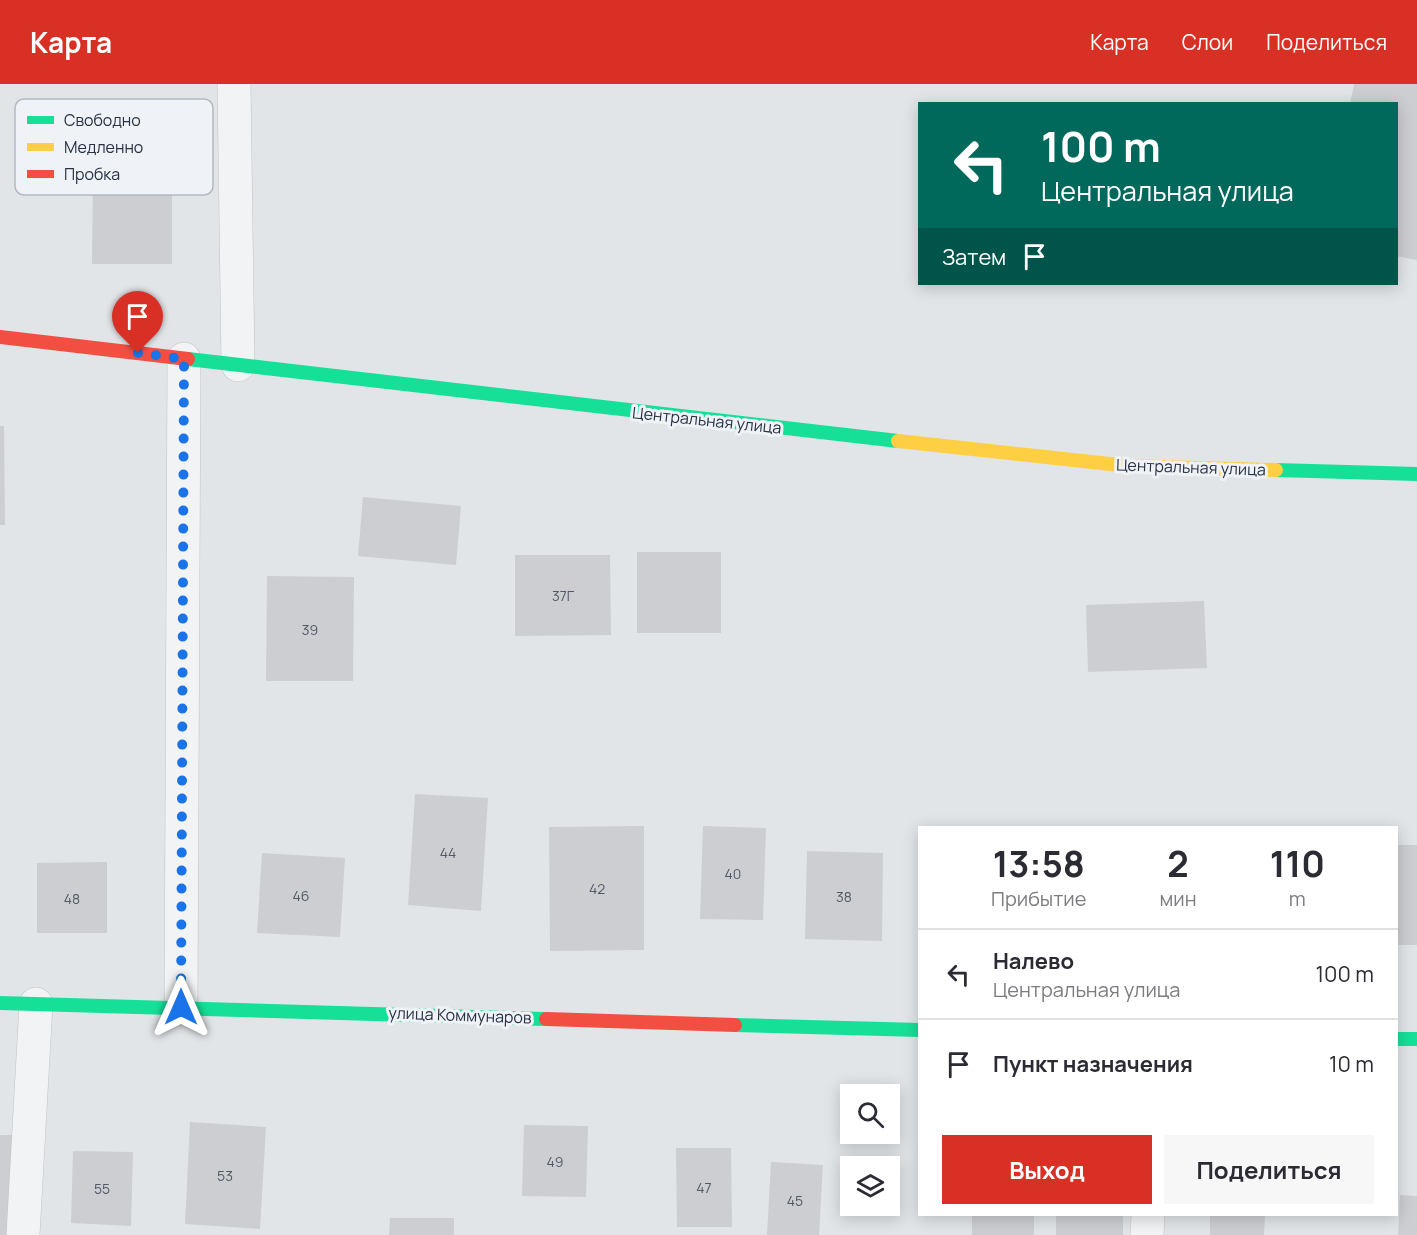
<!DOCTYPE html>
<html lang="ru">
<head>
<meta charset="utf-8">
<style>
	:root { --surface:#fff; --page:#f7f7f7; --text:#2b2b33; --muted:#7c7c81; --line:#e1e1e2; --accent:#d93025 }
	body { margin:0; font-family:Manrope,sans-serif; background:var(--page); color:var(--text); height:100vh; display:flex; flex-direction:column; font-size:22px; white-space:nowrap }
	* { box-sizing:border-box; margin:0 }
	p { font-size:20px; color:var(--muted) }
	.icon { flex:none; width:33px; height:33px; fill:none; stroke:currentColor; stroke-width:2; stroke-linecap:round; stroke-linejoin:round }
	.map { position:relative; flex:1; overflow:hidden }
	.sheet { position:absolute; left:918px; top:742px; width:480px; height:390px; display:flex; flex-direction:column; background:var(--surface); border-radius:0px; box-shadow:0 3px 15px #0003 }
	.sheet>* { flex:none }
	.guide { position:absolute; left:918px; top:18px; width:480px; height:183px; border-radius:0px; box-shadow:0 3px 15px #0003; background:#00695c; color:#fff; overflow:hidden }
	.controls { position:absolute; left:840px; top:1000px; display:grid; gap:12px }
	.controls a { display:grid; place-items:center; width:60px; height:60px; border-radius:0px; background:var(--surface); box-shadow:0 3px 15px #0003; font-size:30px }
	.pin { position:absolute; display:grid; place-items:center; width:51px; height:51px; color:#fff; margin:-62px -26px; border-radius:50% 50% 50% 0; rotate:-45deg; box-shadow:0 0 6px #0007 }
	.pin .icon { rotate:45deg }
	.me { position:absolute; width:66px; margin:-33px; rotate:0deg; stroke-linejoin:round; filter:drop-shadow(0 0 4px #0008) }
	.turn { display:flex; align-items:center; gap:21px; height:126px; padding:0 24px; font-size:27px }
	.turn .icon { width:78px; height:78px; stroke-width:2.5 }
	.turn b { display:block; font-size:42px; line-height:51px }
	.then { display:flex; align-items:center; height:57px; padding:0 24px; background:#0003; gap:12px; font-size:22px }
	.eta { display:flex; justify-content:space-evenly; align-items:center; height:102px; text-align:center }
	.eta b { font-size:36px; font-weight:700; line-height:42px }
	.action { display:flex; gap:12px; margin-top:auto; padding:12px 24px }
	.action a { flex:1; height:69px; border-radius:0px; background:var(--accent); color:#fff; font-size:24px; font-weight:700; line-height:69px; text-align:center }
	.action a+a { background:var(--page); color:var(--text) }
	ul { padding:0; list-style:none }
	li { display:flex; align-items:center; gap:18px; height:90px; padding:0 24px; border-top:2px solid var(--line) }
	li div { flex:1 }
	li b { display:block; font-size:22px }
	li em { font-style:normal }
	header { display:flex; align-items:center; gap:36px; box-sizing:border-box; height:84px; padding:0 30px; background:var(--accent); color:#fff }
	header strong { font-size:28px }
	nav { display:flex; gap:33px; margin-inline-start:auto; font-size:21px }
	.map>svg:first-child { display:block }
	.building { fill:#ccced1 }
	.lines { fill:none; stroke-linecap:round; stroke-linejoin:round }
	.street-casing { stroke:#c0c3c6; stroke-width:34 }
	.street { stroke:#f2f3f4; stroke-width:33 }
	.fast { stroke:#16e098; stroke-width:14 }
	.slow { stroke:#ffcf43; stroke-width:14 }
	.jam { stroke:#f24e42; stroke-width:14 }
	.route { stroke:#1a73e8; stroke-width:10; stroke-dasharray:0 18 }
	.labels { text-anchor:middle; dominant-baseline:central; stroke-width:6; stroke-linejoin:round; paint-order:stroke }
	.number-label { font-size:14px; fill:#515967 }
	.street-label { font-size:16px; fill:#273143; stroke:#eff3f7 }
	.key { fill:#eff3f7; stroke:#b3b9c1; stroke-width:1.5 }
	.key-label { font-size:16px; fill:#273143 }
</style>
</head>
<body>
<header>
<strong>Карта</strong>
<nav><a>Карта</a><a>Слои</a><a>Поделиться</a></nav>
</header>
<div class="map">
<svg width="1417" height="1151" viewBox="0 0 1417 1151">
	<rect width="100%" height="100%" fill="#e2e5e8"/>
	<path class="building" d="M1354,0H1417V176L1396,172V20H1350Z
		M93,83H172V180H92Z
		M0,342H4L5,441H0Z
		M363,413L461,422L456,481L358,472Z
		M637,468H721V549H637Z
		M515,471H610L611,551L515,552Z
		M267,492L354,493L353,597H266Z
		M1204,517L1207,584L1088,588L1086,521Z
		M415,710L488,714L481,827L408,821Z
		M644,742V866L550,867L549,743Z
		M703,742L766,744L763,836L700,835Z
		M1396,761H1417V861H1396Z
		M807,767L883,769L882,857L805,855Z
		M262,769L345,774L340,853L257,849Z
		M107,778V849H37V779Z
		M190,1038L266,1043L260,1145L185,1140Z
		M524,1041L588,1042L586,1113L522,1112Z
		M0,1051H21L19,1151H0Z
		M676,1064H731L732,1143H677Z
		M73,1067L133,1068L131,1142L71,1139Z
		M771,1078L823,1081L819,1151H767Z
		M1400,1111L1417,1112V1151H1398Z
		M972,1131H1034V1151H972Z
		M1056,1131H1123V1151H1056Z
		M1210,1131H1265L1264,1151H1210Z
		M390,1134H454V1151H389Z"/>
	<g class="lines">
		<defs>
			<path id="street" d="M234,0L238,281
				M181,923L184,275
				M23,1151L36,920
				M1147,1151L1148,1131"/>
		</defs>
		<use href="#street" class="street-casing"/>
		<use href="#street" class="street"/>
		<path class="fast" d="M188,275L898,357
			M1276,386L1417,390
			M0,919L546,935
			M735,941L920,946
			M1396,955H1417"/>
		<path class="slow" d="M898,357L1128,382L1276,386"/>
		<path class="jam" d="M0,253L188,275
			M546,935L735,941"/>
	</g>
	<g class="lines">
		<path class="route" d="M138,269L184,275L181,923"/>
	</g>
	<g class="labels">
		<g class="number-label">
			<text x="563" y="511">37Г</text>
			<text x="310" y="545">39</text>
			<text x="448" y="768">44</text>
			<text x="733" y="789">40</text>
			<text x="597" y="804">42</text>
			<text x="301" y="811">46</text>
			<text x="844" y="812">38</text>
			<text x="72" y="814">48</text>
			<text x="555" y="1077">49</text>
			<text x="225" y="1091">53</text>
			<text x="704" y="1103">47</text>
			<text x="102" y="1104">55</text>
			<text x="795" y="1116">45</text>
		</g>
		<g class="street-label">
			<text transform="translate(707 336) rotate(6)">Центральная улица</text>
			<text transform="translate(1191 383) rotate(2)">Центральная улица</text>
			<text transform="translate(460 931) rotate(2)">улица Коммунаров</text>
		</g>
	</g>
	<rect x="15" y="15" width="198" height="96" rx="9" class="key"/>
	<rect x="27" y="32" width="27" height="8" fill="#16e098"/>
	<rect x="27" y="59" width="27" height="8" fill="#ffcf43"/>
	<rect x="27" y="86" width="27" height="8" fill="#f24e42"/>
	<g class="key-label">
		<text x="64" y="42">Свободно</text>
		<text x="64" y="69">Медленно</text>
		<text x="64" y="96">Пробка</text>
	</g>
</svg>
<div class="controls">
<a><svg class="icon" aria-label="search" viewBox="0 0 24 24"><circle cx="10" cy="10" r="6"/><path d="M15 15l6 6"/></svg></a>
<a><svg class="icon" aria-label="layers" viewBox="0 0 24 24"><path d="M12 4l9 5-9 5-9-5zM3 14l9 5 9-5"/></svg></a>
</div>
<div class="pin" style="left:138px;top:269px;background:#d93025"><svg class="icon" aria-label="arrive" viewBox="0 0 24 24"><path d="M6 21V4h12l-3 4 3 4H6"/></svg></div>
<svg class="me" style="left:181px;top:923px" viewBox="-20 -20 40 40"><path d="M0-17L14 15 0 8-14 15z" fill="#1a73e8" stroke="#fff" stroke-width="4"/></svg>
<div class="guide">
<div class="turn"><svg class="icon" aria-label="left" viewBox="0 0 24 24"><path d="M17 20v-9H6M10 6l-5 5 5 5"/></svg><div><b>100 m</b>Центральная улица</div></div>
<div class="then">Затем<svg class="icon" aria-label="arrive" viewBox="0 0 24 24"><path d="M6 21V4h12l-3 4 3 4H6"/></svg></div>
</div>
<section class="sheet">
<div class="eta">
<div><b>13:58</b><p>Прибытие</p></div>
<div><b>2</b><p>мин</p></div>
<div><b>110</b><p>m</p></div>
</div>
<ul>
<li><svg class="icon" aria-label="left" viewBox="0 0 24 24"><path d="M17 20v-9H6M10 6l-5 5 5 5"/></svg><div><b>Налево</b><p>Центральная улица</p></div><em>100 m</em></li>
<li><svg class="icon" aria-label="arrive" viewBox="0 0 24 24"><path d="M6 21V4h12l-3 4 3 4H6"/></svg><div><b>Пункт назначения</b></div><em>10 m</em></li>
</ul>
<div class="action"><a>Выход</a><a>Поделиться</a></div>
</section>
</div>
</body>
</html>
